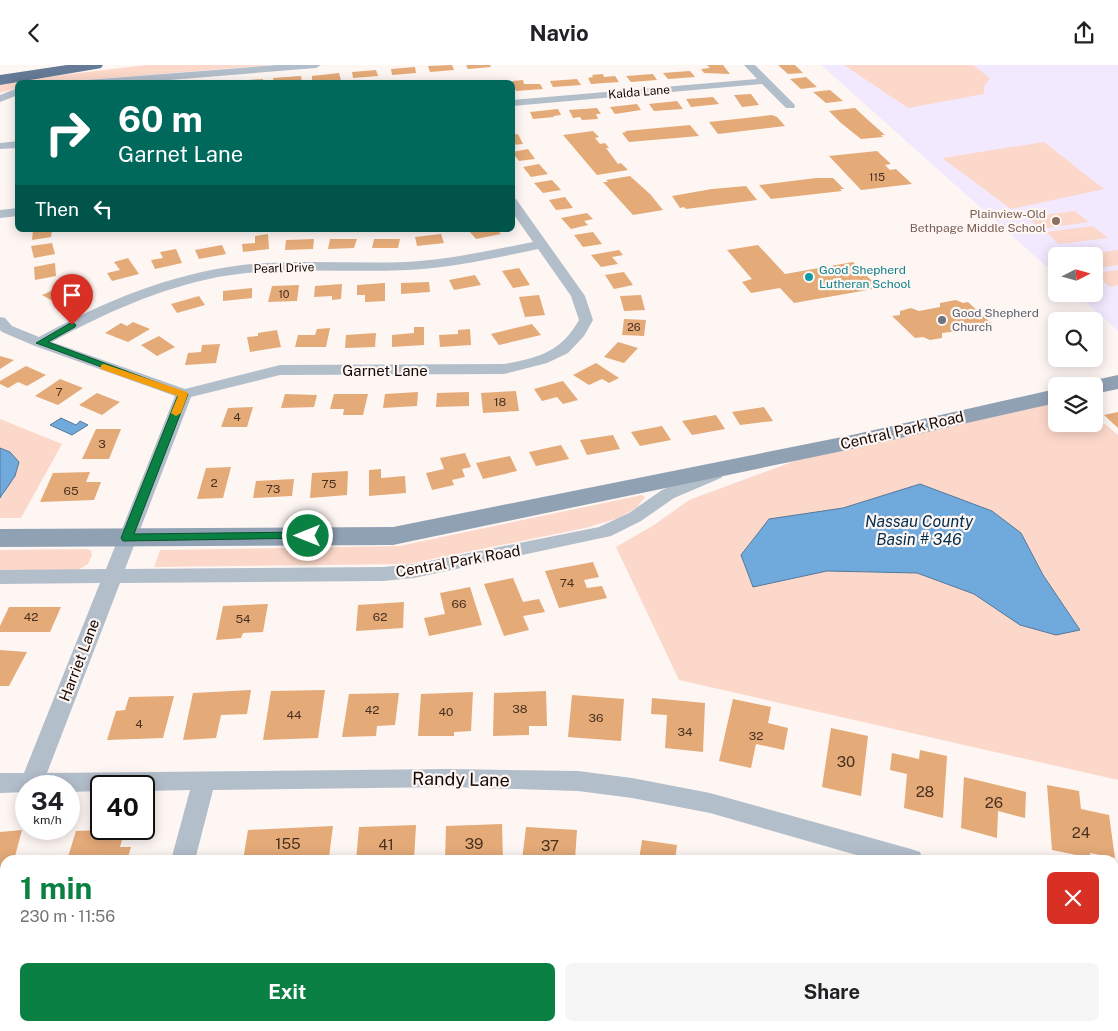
<!DOCTYPE html>
<html lang="en">
<head>
<meta charset="utf-8">
<style>
	:root { --surface:#fff; --page:#f6f6f6; --text:#202124; --muted:#757577; --accent:#0b8043 }
	body { margin:0; font-family:"Public Sans",sans-serif; background:var(--page); color:var(--text); height:100vh; display:flex; flex-direction:column; font-size:19px; white-space:nowrap }
	* { box-sizing:border-box; margin:0 }
	p { font-size:16px; color:var(--muted) }
	.icon { flex:none; width:28px; height:28px; fill:none; stroke:currentColor; stroke-width:2; stroke-linecap:round; stroke-linejoin:round }
	.map { position:relative; flex:1; overflow:hidden }
	.sheet { position:absolute; left:0px; top:790px; width:1119px; height:176px; display:flex; flex-direction:column; background:var(--surface); border-radius:15px 15px 0 0; box-shadow:0 2px 12px #0003 }
	.sheet>* { flex:none }
	.top-card { position:absolute; left:15px; top:15px; width:500px; height:152px; border-radius:8px; box-shadow:0 2px 12px #0003; background:#00695c; color:#fff; overflow:hidden }
	.needle { width:32px; rotate:84deg }
	.controls { position:absolute; left:1048px; top:182px; display:grid; gap:10px }
	.controls a { display:grid; place-items:center; width:55px; height:55px; border-radius:8px; background:var(--surface); box-shadow:0 2px 12px #0003; font-size:25px }
	.speed { position:absolute; left:15px; top:710px; display:flex; gap:10px; font-size:25px; font-weight:700; text-align:center }
	.speed>* { display:grid; place-content:center; width:65px; height:65px; border-radius:50%; background:var(--surface); box-shadow:0 2px 12px #0003; line-height:1 }
	.speed small { font-size:12px; font-weight:400 }
	.speed .limit { border:2px solid #111; border-radius:8px; background:#fff; color:#111 }
	.pin { position:absolute; display:grid; place-items:center; width:42px; height:42px; color:#fff; margin:-51px -21px; border-radius:50% 50% 50% 0; rotate:-45deg; box-shadow:0 0 5px #0007 }
	.pin .icon { rotate:45deg }
	.me { position:absolute; width:55px; margin:-28px; rotate:270deg; stroke-linejoin:round; filter:drop-shadow(0 0 4px #0008) }
	.turn { display:flex; align-items:center; gap:18px; height:105px; padding:0 20px; font-size:22px }
	.turn .icon { width:65px; height:65px; stroke-width:2.5 }
	.turn b { display:block; font-size:35px; line-height:42px }
	.then { display:flex; align-items:center; height:48px; padding:0 20px; background:#0003; gap:10px; font-size:19px }
	.round { display:grid; place-items:center; flex:none; width:52px; height:52px; border-radius:8px; background:var(--page) }
	.overview { display:flex; align-items:center; justify-content:space-between; height:85px; padding:0 20px }
	h1 { font-size:30px; font-weight:700; line-height:38px; color:var(--accent) }
	.primary-button { display:flex; gap:10px; margin-top:auto; padding:10px 20px }
	.primary-button a { flex:1; height:58px; border-radius:8px; background:var(--accent); color:#fff; font-size:20px; font-weight:700; line-height:58px; text-align:center }
	.primary-button a+a { background:var(--page); color:var(--text) }
	header { display:flex; justify-content:space-between; align-items:center; height:65px; padding:0 20px; background:var(--surface); font-size:22px; font-weight:700 }
	.map>svg:first-child { display:block }
	.education { fill:#f3e9ff }
	.green { fill:#fcd8ca }
	.water { fill:#70a9db; stroke:#54799a }
	.building { fill:#e4aa78 }
	.lines { fill:none; stroke-linecap:round; stroke-linejoin:round }
	.street { fill:#b3becb; fill-rule:evenodd }
	.secondary { fill:#91a1b4; fill-rule:evenodd }
	.highway { fill:#647a96; fill-rule:evenodd }
	.route { fill:#0b8043; stroke:#07532c }
	.slow { fill:#f59e0b }
	.education-dot { fill:#8d6e63; stroke:#fef6f3; stroke-width:2 }
	.culture-dot { fill:#0f9aa8; stroke:#fef6f3; stroke-width:2 }
	.worship-dot { fill:#6b7280; stroke:#fef6f3; stroke-width:2 }
	.labels { text-anchor:middle; dominant-baseline:central; stroke-width:4.5; stroke-linejoin:round; paint-order:stroke }
	.far-number-label { font-size:11px; fill:#483021 }
	.far-street-label { font-size:12px; fill:#140804; stroke:#fef6f3 }
	.far-education-label { font-size:12px; fill:#785e54; stroke:#fef6f3; text-anchor:end }
	.far-culture-label { font-size:12px; fill:#0d838f; stroke:#fef6f3; text-anchor:start }
	.far-worship-label { font-size:12px; fill:#5b616d; stroke:#fef6f3; text-anchor:start }
	.number-label { font-size:12px; fill:#483021 }
	.street-label { font-size:15px; fill:#140804; stroke:#fef6f3 }
	.near-number-label { font-size:15px; fill:#483021 }
	.water-label { font-size:16px; font-style:italic; fill:#002c4d; stroke:#fef6f3 }
	.near-street-label { font-size:18px; fill:#140804; stroke:#fef6f3 }
</style>
</head>
<body>
<header><svg class="icon" aria-label="back" viewBox="0 0 24 24"><path d="M15 5l-7 7 7 7"/></svg>Navio<svg class="icon" aria-label="share" viewBox="0 0 24 24"><path d="M12 15V3M7 8l5-5 5 5M5 13v7h14v-7"/></svg></header>
<div class="map">
<svg width="1118" height="966" viewBox="0 0 1118 966">
	<rect width="100%" height="100%" fill="#fef6f3"/>
	<path class="education" d="M821,0H1118V266L1077,229H1094V191H1056V210Z"/>
	<path class="green" d="M146,0H272L46,18H18L17,23L0,28V20L28,14Z
		M844,0H973L990,13L984,22V29L908,43Z
		M1044,77L1104,124L1011,144L942,93Z
		M1075,146L1089,157L1041,164L1027,152Z
		M1093,161L1108,173L1059,179L1046,167Z
		M1118,185V200L1094,204V191H1076Z
		M1118,205V220L1110,222L1094,208Z
		M1056,333V359H1094V350L1118,370V715L679,615L616,482L654,460L689,435L811,390Z
		M0,354L62,379L21,453H0V433L4,430L10,387L0,383Z
		M642,430L645,432L637,442L619,453L585,463L408,499L154,502L160,485L399,481Z
		M85,484L91,485L92,490L88,499L78,505L0,506V485Z"/>
	<path class="water" d="M61,353L76,360L80,356L88,360L72,370L50,360Z
		M0,383L10,387L19,397L15,411L0,433Z
		M920,419L992,446L1021,468L1043,510L1080,565L1056,570L1020,560L974,529L917,508L827,506L753,522L741,490L769,454L843,443Z"/>
	<path class="building" d="M452,0L454,5L430,7L428,1Z
		M466,0H490L491,2L468,4Z
		M707,0H723L730,9L704,8L701,4L710,3Z
		M778,0H795L803,8L788,9Z
		M415,2L416,8L392,10L391,4Z
		M376,5L378,11L353,13L352,7Z
		M690,6L695,12L668,14L663,8Z
		M339,8L341,15L312,17V11Z
		M603,9L604,12L615,11L619,17L591,19L588,13L593,12L592,10Z
		M653,9L657,15L631,17L626,11Z
		M301,11L302,18H274L273,13Z
		M806,12L817,22L801,24L790,14Z
		M263,14V18H233V16Z
		M577,14L581,20L553,22L550,16Z
		M523,15L524,19H540L543,24L516,26L512,16Z
		M830,25L843,36L826,38L813,27Z
		M751,29L759,40L742,42L734,30Z
		M713,32L719,39L691,42L686,34Z
		M677,36L683,44L654,46L649,39Z
		M637,39L641,45L615,49L610,42Z
		M597,43L601,49H596L598,54L582,55L580,52L573,53L569,45Z
		M855,43L868,55L885,70H881L883,72L861,74L841,58L829,46Z
		M558,44L561,50L553,51L554,52L533,54L530,47Z
		M772,50L777,52L785,61L718,69L709,57Z
		M690,60L699,71L629,77L622,68L626,67L625,66Z
		M593,66L599,72L595,73L600,79L605,78L609,83H606L618,99L621,98L628,105L597,110L563,70Z
		M518,69L523,79L512,80V70Z
		M528,84L535,94L519,96L512,87Z
		M877,86L891,99L885,100L890,105L896,104L912,119L861,125L829,91Z
		M539,99L548,109L531,112L523,102Z
		M630,111L650,129L663,145L633,150L603,117H608L606,115Z
		M816,113H833L844,124H840L842,126L771,134L759,120Z
		M552,115L561,125L543,128L534,118Z
		M746,121L757,135L686,144L684,142L680,143L672,131L712,124Z
		M565,132L573,143L556,145L549,135Z
		M587,148L593,154L584,156L588,160L571,164L561,153Z
		M33,165H52L51,172L32,175Z
		M475,165H497L501,169L476,174L469,166Z
		M593,167L602,179L583,182L574,170Z
		M268,169L269,184L243,187L242,179L255,178V171Z
		M441,169L444,178L417,181L415,172Z
		M314,174L313,184L285,185L286,175Z
		M330,174H357L354,183L328,184Z
		M374,174H400L398,183H372Z
		M52,178L55,189L34,193L31,181Z
		M222,180L226,189L199,194L195,185Z
		M758,180L785,209L853,197L879,223L794,238L780,223L751,228L742,217L752,214L727,185Z
		M176,184L182,198L155,204L151,195L163,193L160,187Z
		M619,185L623,190L612,192L618,199L601,202L591,190Z
		M128,193L139,209L112,216L107,208L120,205L114,197Z
		M55,198L56,211L35,215L34,202Z
		M519,203L530,220L513,223L502,206Z
		M624,207L633,220L614,224L605,210Z
		M475,210L481,220L454,225L449,215Z
		M429,217L430,227L401,229V218Z
		M385,218V236L365,237V230H357V220Z
		M342,219L341,234L332,235V231L314,232L315,221Z
		M299,220L297,236L268,237L272,221Z
		M60,222L76,231L58,239L42,230Z
		M252,223V233L223,236V226Z
		M539,230L545,250L525,252L519,232Z
		M641,230L645,245L624,246L620,231Z
		M199,231L205,240L177,248L171,239Z
		M956,235L963,238L968,237L992,259H987L988,263L971,267L965,265L942,268V273L930,275L923,272L915,273L892,251L900,250V246L911,243L919,246L940,242V238Z
		M624,254L646,255L644,271L622,270Z
		M133,257L150,264L128,277L105,268L121,258L127,261Z
		M532,259L541,270L499,280L491,269Z
		M414,262H424V280L392,282V270L414,268Z
		M330,263L326,282H295L298,270H315L317,264Z
		M470,264L471,280L440,282L439,270L458,269V265Z
		M277,265L281,282L250,287L247,272L258,271V268Z
		M376,268L375,282L345,283L346,270Z
		M159,271L175,282L157,291L141,280Z
		M618,277L638,283L624,298L604,292Z
		M220,279L216,298L185,300L188,288L201,287L202,280Z
		M0,291L14,295L0,304Z
		M596,298L619,313L609,318L602,314L589,320L573,310Z
		M26,301L46,310L27,321L18,317L8,323L0,319V316Z
		M60,314L83,323L58,340L35,331Z
		M563,316L578,335L563,339L557,332L542,336L534,324Z
		M516,326L519,346L483,348L481,328Z
		M418,327L417,341L383,343L385,329Z
		M469,327V341L436,342L437,328Z
		M97,328L120,337L102,350L79,340Z
		M285,329L317,330L314,342L281,343Z
		M334,329H368L363,350H343L344,344H330Z
		M253,342L247,362H221L228,343Z
		M764,342L773,356L740,360L732,347Z
		M1118,347V363L1104,350Z
		M716,350L725,364L692,370L682,356Z
		M662,361L671,375L640,381L631,367Z
		M96,364H121L109,394H82Z
		M613,370L620,384L587,390L580,375Z
		M561,380L569,394L536,401L529,387Z
		M465,388L471,402L462,404L465,412L452,415L454,420L432,425L426,408L444,404L440,393Z
		M510,391L517,406L483,414L476,398Z
		M231,402L223,433L197,434L206,403Z
		M381,404V413L405,411L406,428L369,431V405Z
		M348,406L347,430L310,433L312,408Z
		M90,407L86,417H101L94,435L40,437L53,408Z
		M294,414L292,431L253,433L256,416Z
		M593,497L599,512L584,515L587,523L602,521L607,533L559,543L545,506Z
		M513,513L523,537L539,534L545,547L523,551L529,565L504,571L484,519Z
		M470,522L482,560L429,571L424,553L445,549L440,528Z
		M404,537L403,563L356,566L358,540Z
		M268,539L263,567L243,568L241,573L216,575L223,541Z
		M9,542H61L50,567H0V561Z
		M0,585L27,587L9,621H0Z
		M251,625L247,649L221,650L216,673L183,675L193,628Z
		M325,625L318,673L263,675L271,626Z
		M546,626L547,661H529V670L493,671L494,628Z
		M473,627L471,666L454,667V671H418L421,629Z
		M399,628L395,660L377,661L376,671L342,672L349,629Z
		M572,630L624,634L621,676L568,672Z
		M174,631L163,673L107,675L116,646L125,645L129,632Z
		M652,633L705,638L703,687L665,683L667,650L651,649Z
		M733,634L771,642L768,658L788,663L784,685L756,679L751,703L719,696Z
		M831,663L868,671L861,731L822,722Z
		M920,685L947,691L943,753L904,743L907,709L890,705L892,688L919,694Z
		M964,712L1026,727L1025,753L998,746L997,773L961,763Z
		M1047,720L1079,726L1081,744L1109,750L1115,793L1090,788L1091,793L1052,785Z
		M502,759L503,795H445L446,761Z
		M416,760L414,795H356L359,762Z
		M333,761L329,792H311L310,795H243L248,765Z
		M526,762L577,765L575,795H522Z
		M125,764L120,782H131L127,795H67L76,766Z
		M22,765L14,795H5V806H0V767Z
		M642,775L677,780L675,795H639Z
		M1114,906L1118,907V966L1099,962L1114,961Z
		M32,961H107L108,966H33Z
		M315,961H369L373,966H310Z
		M622,961H688L689,966H622Z
		M742,961H781L794,966H741Z"/>
	<g class="lines">
		<path class="street" d="M277,0H321L316,3L132,18H81L86,15Z
			M744,0H755L794,39L795,41L794,43H786L762,19L512,41V35L757,14Z
			M18,23V30L0,37V30Z
			M18,76V83L0,84V78Z
			M512,133L516,134L585,231L593,255L584,271L568,288L547,298L504,309L280,310L191,332L125,504L383,502L414,499L599,462L629,448L662,425L709,405L715,403L721,405L724,409L721,413L674,433L641,456L611,471L414,513L383,516L120,518L47,708L450,704L578,706L632,713L710,728L911,784L920,787L923,795H874L710,748L632,733L578,726L450,722L213,725L195,795H171L190,725L144,726V721H101V726L69,727V721H26V727L0,728V708H24L100,518L0,519V505L106,504L175,331L35,281L2,267L0,265V252L5,253L12,261L39,272C103,237 169,209 242,200C296,194 351,199 406,197C449,195 491,185 533,177L512,147ZM538,184L571,231L579,255C561,287 538,293 504,299L280,300L185,324L52,277C105,248 158,224 218,212C280,201 344,208 407,205C451,203 495,193 538,184Z
			M18,143V151L0,153V145Z
			M1114,840L1118,841V865L1114,864Z
			M164,961H192L194,966H166Z
			M969,961H997V966H969Z"/>
		<path class="secondary" d="M1118,310V324L1094,329V321H1083L1086,317Z
			M1056,324V338L852,384L393,480L0,482V464L393,462L852,370Z"/>
		<path class="highway" d="M67,0H103L101,3L96,4L0,20V10Z"/>
	</g>
	<path class="route" d="M72,257L76,260L75,262L48,277L188,329L134,469L308,467L312,468L314,471L312,473L123,476L121,473L178,330L36,278Z"/>
	<path class="slow" d="M104,299L187,327L188,329L181,348L176,351L171,348L178,331L101,304V300Z"/>
	<circle class="education-dot" cx="1056" cy="156" r="5"/>
	<circle class="culture-dot" cx="809" cy="212" r="5"/>
	<circle class="worship-dot" cx="942" cy="255" r="5"/>
	<g class="labels">
		<g class="far-number-label">
			<text x="877" y="112">115</text>
			<text x="284" y="229">10</text>
			<text x="634" y="262">26</text>
		</g>
		<g class="far-street-label">
			<text transform="translate(639 27) rotate(-5)">Kalda Lane</text>
			<text transform="translate(284 203) rotate(-2)">Pearl Drive</text>
		</g>
		<g class="far-education-label">
			<text x="1046" y="149">Plainview-Old<tspan x="1046" dy="14">Bethpage Middle School</tspan></text>
		</g>
		<g class="far-culture-label">
			<text x="819" y="205">Good Shepherd<tspan x="819" dy="14">Lutheran School</tspan></text>
		</g>
		<g class="far-worship-label">
			<text x="952" y="248">Good Shepherd<tspan x="952" dy="14">Church</tspan></text>
		</g>
		<g class="number-label">
			<text x="59" y="327">7</text>
			<text x="500" y="337">18</text>
			<text x="237" y="352">4</text>
			<text x="102" y="379">3</text>
			<text x="214" y="418">2</text>
			<text x="329" y="419">75</text>
			<text x="273" y="424">73</text>
			<text x="71" y="426">65</text>
			<text x="567" y="518">74</text>
			<text x="459" y="539">66</text>
			<text x="31" y="552">42</text>
			<text x="380" y="552">62</text>
			<text x="243" y="554">54</text>
			<text x="520" y="644">38</text>
			<text x="372" y="645">42</text>
			<text x="446" y="647">40</text>
			<text x="294" y="650">44</text>
			<text x="596" y="653">36</text>
			<text x="139" y="659">4</text>
			<text x="685" y="667">34</text>
			<text x="756" y="671">32</text>
		</g>
		<g class="street-label">
			<text x="385" y="305">Garnet Lane</text>
			<text transform="translate(902 365) rotate(-13)">Central Park Road</text>
			<text transform="translate(458 496) rotate(-10)">Central Park Road</text>
			<text transform="translate(79 595) rotate(-69)">Harriet Lane</text>
		</g>
		<g class="near-number-label">
			<text x="846" y="696">30</text>
			<text x="925" y="726">28</text>
			<text x="994" y="737">26</text>
			<text x="1081" y="767">24</text>
			<text x="288" y="778">155</text>
			<text x="474" y="778">39</text>
			<text x="386" y="779">41</text>
			<text x="550" y="780">37</text>
		</g>
		<g class="water-label">
			<text x="919" y="456">Nassau County<tspan x="919" dy="18">Basin # 346</tspan></text>
		</g>
		<g class="near-street-label">
			<text transform="translate(461 714) rotate(1)">Randy Lane</text>
		</g>
	</g>
</svg>
<div class="controls">
<a><svg class="needle" viewBox="-14 -14 28 28"><path d="M0-13l5 13h-10z" fill="#e53935"/><path d="M0 13l5-13h-10z" fill="#757577"/></svg></a>
<a><svg class="icon" aria-label="search" viewBox="0 0 24 24"><circle cx="10" cy="10" r="6"/><path d="M15 15l6 6"/></svg></a>
<a><svg class="icon" aria-label="layers" viewBox="0 0 24 24"><path d="M12 4l9 5-9 5-9-5zM3 14l9 5 9-5"/></svg></a>
</div>
<div class="speed"><div>34<small>km/h</small></div><div class="limit">40</div></div>
<div class="pin" style="left:72px;top:260px;background:#d93025"><svg class="icon" aria-label="arrive" viewBox="0 0 24 24"><path d="M6 21V4h12l-3 4 3 4H6"/></svg></div>
<svg class="me" style="left:308px;top:471px" viewBox="-20 -20 40 40"><circle r="17" fill="#0b8043" stroke="#fff" stroke-width="3"/><path d="M0-11L8 9 0 5-8 9z" fill="#fff"/></svg>
<div class="top-card">
<div class="turn"><svg class="icon" aria-label="right" viewBox="0 0 24 24"><path d="M7 20v-9h11M14 6l5 5-5 5"/></svg><div><b>60 m</b>Garnet Lane</div></div>
<div class="then">Then<svg class="icon" aria-label="left" viewBox="0 0 24 24"><path d="M17 20v-9H6M10 6l-5 5 5 5"/></svg></div>
</div>
<section class="sheet">
<div class="overview"><div><h1>1 min</h1><p>230 m · 11:56</p></div><a class="round" style="background:#d93025;color:#fff"><svg class="icon" aria-label="close" viewBox="0 0 24 24"><path d="M6 6l12 12M18 6L6 18"/></svg></a></div>
<div class="primary-button"><a>Exit</a><a>Share</a></div>
</section>
</div>
</body>
</html>
